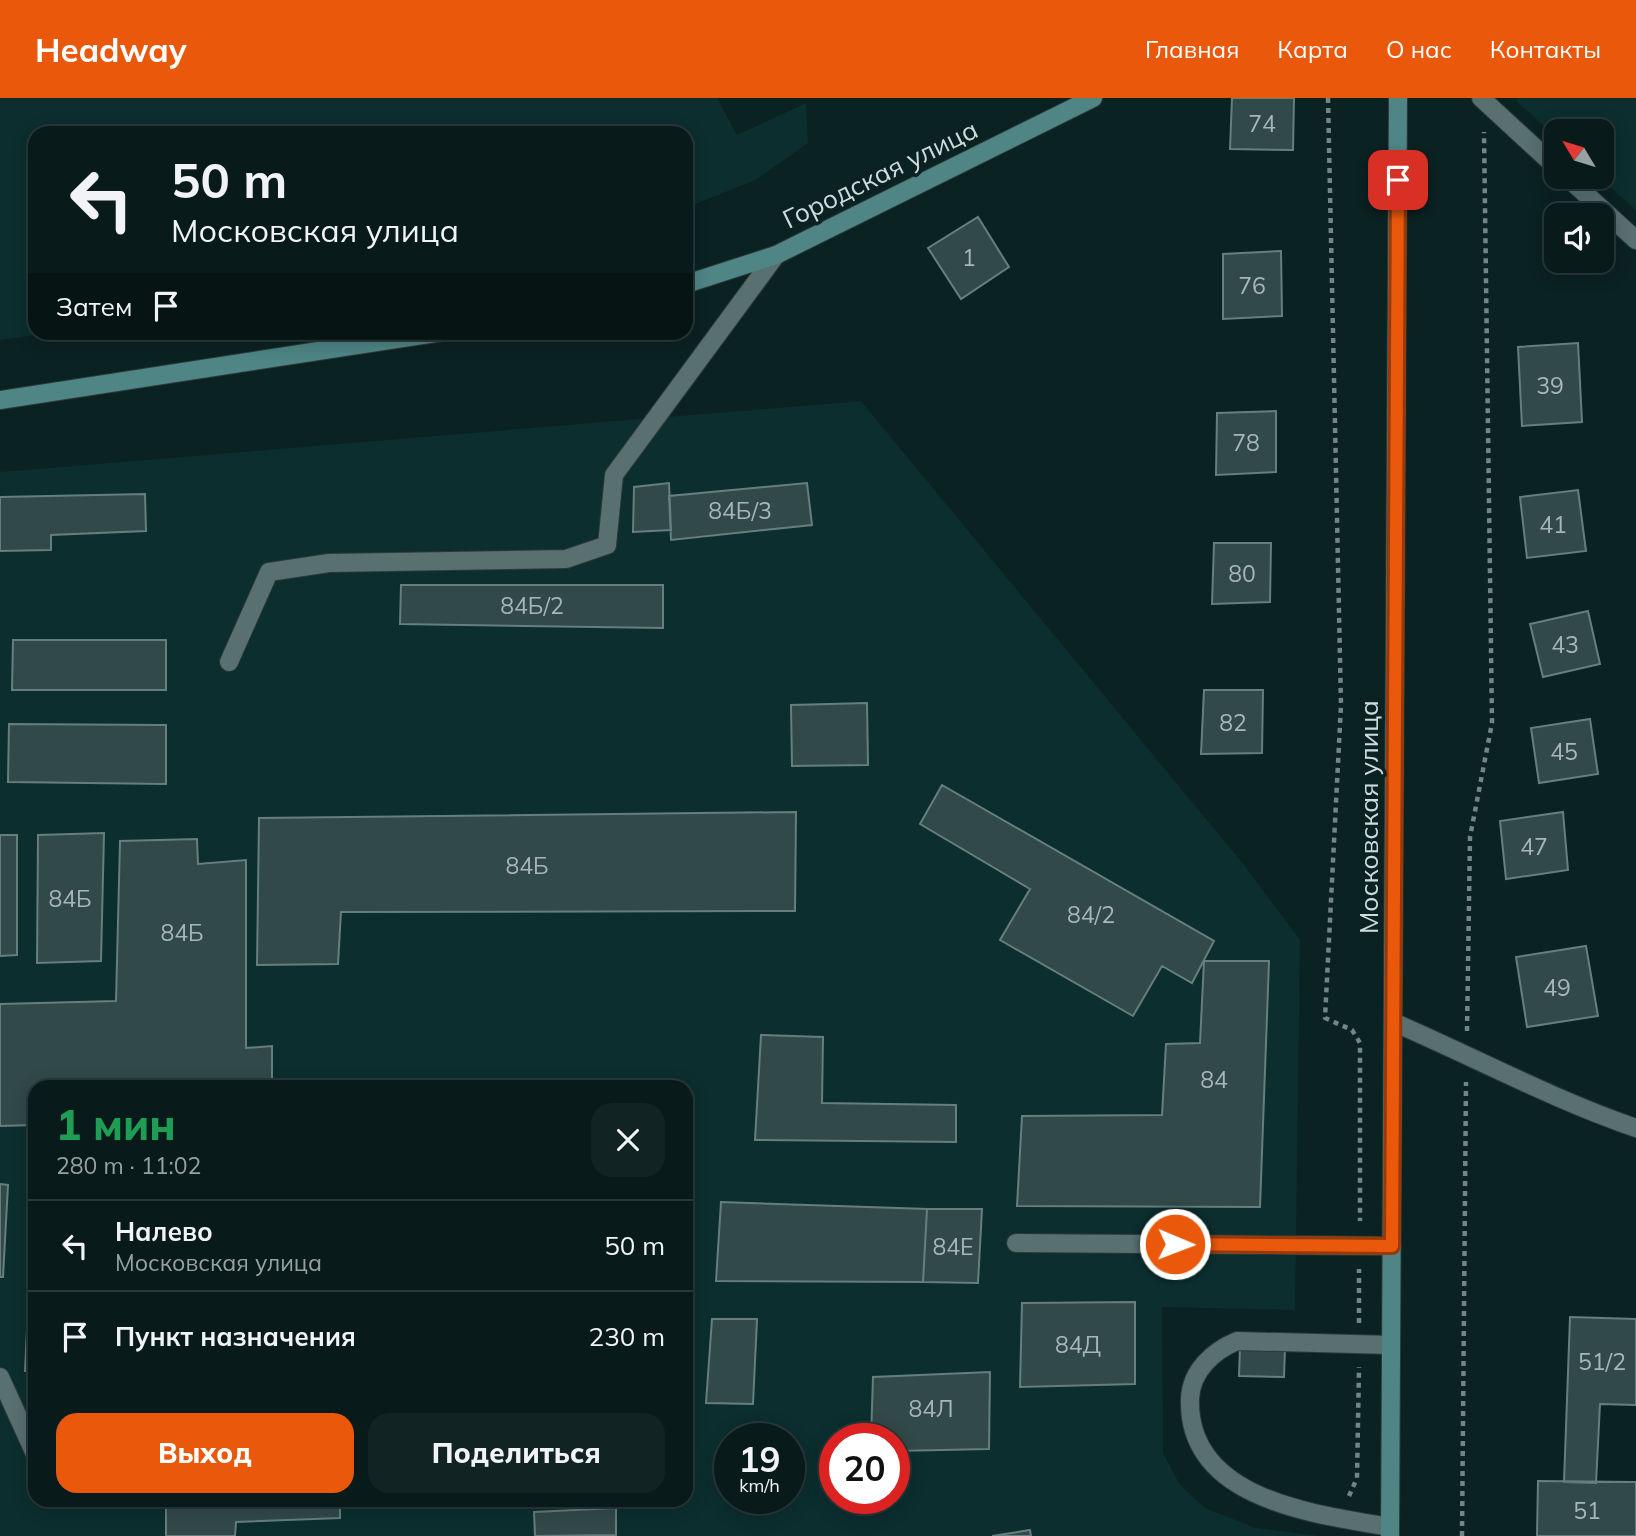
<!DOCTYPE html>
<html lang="ru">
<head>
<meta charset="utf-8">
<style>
	:root { --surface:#081a1a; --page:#112323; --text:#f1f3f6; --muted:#98a1a2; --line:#293839; --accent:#ea580c }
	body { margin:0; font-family:Mulish,sans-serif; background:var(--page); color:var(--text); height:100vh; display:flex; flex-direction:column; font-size:26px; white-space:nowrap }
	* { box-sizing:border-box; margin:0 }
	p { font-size:23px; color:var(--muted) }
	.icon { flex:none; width:38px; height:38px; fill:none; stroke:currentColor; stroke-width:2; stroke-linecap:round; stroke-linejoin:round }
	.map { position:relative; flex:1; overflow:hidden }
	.sheet { position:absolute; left:28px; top:982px; width:665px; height:427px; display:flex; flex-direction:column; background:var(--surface); border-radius:21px; box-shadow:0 4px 18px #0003,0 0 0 2px var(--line) }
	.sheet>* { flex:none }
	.guide { position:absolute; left:28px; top:28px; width:665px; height:214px; border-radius:21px; box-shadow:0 4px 18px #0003,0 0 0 2px var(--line); background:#081a1a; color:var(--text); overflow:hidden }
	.needle { width:46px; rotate:308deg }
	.fabs { position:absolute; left:1544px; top:21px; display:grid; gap:14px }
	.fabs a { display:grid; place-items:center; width:70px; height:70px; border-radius:14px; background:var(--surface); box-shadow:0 4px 18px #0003,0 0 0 2px var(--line); font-size:35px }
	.speed { position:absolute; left:714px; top:1325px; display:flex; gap:14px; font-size:35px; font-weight:700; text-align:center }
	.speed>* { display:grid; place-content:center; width:91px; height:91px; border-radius:50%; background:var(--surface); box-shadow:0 4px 18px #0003,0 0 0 2px var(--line); line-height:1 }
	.speed small { font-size:18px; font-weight:400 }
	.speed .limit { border:10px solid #d22; background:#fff; color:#111 }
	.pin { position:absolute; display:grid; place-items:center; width:60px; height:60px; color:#fff; margin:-30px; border-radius:14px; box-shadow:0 4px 10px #0006 }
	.me { position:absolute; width:77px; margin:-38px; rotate:91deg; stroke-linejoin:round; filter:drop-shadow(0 0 5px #0008) }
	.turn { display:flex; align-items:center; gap:24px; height:147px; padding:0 28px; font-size:32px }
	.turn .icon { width:91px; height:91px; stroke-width:2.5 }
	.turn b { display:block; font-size:49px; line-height:60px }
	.then { display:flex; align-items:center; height:66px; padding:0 28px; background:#0003; gap:14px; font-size:26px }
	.round { display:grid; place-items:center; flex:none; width:74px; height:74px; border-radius:21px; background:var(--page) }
	.headline { display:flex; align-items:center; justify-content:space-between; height:119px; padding:0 28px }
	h1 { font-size:42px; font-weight:800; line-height:52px; color:#1e9e55 }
	.primary-button { display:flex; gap:14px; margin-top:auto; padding:14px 28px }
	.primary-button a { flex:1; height:80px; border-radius:21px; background:var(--accent); color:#fff; font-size:28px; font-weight:800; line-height:80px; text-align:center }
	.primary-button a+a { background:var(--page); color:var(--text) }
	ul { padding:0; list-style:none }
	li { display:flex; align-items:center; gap:21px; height:91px; padding:0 28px; border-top:2px solid var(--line) }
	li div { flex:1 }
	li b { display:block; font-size:26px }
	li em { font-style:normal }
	header { display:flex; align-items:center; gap:42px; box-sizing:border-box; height:98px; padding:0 35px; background:var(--accent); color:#fff }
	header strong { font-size:33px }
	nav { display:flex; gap:38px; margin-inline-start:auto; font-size:24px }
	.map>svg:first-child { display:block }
	.built { fill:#0c2e2f; fill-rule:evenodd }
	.building { fill:#324949; stroke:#667e7e; stroke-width:2 }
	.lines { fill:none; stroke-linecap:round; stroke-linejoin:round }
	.lane-casing { stroke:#2d3939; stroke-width:20 }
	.street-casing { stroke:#2d3939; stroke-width:20 }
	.secondary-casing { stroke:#2d3939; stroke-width:20 }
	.path { stroke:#738585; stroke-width:4.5; stroke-dasharray:5 5; stroke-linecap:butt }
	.lane { stroke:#587070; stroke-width:18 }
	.street { stroke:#587070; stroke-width:18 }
	.secondary { stroke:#4f8585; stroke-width:18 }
	.route-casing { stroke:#983908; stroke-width:18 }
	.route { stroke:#ea580c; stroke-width:12 }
	.labels { text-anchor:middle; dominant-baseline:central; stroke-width:7; stroke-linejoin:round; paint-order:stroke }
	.number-label { font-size:23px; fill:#a7b6b6 }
	.street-label { font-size:26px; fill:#cedbdb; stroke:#0b2222 }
</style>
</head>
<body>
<header>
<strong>Headway</strong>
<nav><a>Главная</a><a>Карта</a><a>О нас</a><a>Контакты</a></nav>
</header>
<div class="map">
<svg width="1636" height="1438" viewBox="0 0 1636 1438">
	<rect width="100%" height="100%" fill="#0b2222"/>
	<path class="built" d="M0,0H717L737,37L806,5L808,45L757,81L686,110V35H35V234L50,235L0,242Z
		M1519,0H1636V112L1599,79L1601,33H1556V39L1515,2Z
		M861,303L1244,767L1300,842L1295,1212L1162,1209L1163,1355L1180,1387L1205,1410L1256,1430L1319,1438H0V374ZM35,989H686V1402H35ZM730,1340H789V1400H730ZM835,1340H894V1400H835Z"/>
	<path class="building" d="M1232,0H1294L1293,52L1230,51Z
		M978,119L1009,169L961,201L928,150Z
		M1281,153L1282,218L1223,221V156Z
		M1578,245L1582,324L1522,328L1518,249Z
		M1276,313V374L1216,377L1217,315Z
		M669,385L671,432L633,434L634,389Z
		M807,385L812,427L671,442L669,398Z
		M1578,392L1586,453L1527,460L1520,399Z
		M145,396L146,433L51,437V452L0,453V399Z
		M1214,445H1271L1270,504L1212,506Z
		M401,487H663V530L400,526Z
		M1588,513L1600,566L1543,579L1530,526Z
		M13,542H166V592H12Z
		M1204,592H1263L1262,655L1201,656Z
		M867,605L868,667L792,668L791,607Z
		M1590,621L1598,676L1539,685L1531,630Z
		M9,626L166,627V686L8,684Z
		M942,687L1214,843L1192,885L1162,868L1133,918L1000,842L1030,791L920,726Z
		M796,714L795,813L341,814L338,866L257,867L259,720Z
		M1563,714L1568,772L1506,781L1500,723Z
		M104,735L101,863L37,865L38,737Z
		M0,737H17V857L0,858Z
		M197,741L198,766L246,762V950L272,948V989H35V1027L0,1028V906L116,903L120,743Z
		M1586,848L1598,918L1527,929L1516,859Z
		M1204,863H1269L1260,1109L1017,1108L1022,1018L1162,1017L1166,946L1200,945Z
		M761,937L823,939L822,1005L956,1007V1044L755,1042Z
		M0,1086L8,1087L3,1179H0Z
		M721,1104L927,1111L923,1184L716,1183Z
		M927,1111H982L978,1185L923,1184Z
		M1135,1204V1286L1020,1289L1022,1205Z
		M28,1212H35V1273H25Z
		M1570,1219L1636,1221V1307L1600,1306L1596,1385L1564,1384Z
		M712,1221H757L753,1306L706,1305Z
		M1240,1249L1285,1250L1284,1279L1239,1278Z
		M990,1274L989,1351L894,1353V1340H871L873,1279Z
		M1538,1383L1636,1384V1438H1537Z
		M166,1402H340V1420L236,1424L235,1438H166Z
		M616,1410V1437L535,1438L534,1414Z
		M1030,1432L1031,1438H992Z"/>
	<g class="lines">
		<defs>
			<path id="lane" d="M229,564L269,474L329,465L566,461L607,447L614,377L776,157
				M1016,1145L1392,1148
				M0,1279L35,1356
				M1390,1429C1315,1416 1187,1402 1190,1301C1191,1273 1213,1253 1237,1243L1391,1247"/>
			<path id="street" d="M1481,0L1556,69
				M1567,79L1636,142
				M1393,924C1474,959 1552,1001 1636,1030"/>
			<path id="secondary" d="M686,186L776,157L1093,0
				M0,302L442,234
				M1390,1438L1398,0"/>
		</defs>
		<use href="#lane" class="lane-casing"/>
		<use href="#street" class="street-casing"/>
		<use href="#secondary" class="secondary-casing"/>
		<path class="path" d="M1328,0L1341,607L1325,920L1352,932L1360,945V1123
			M1467,933L1470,739L1492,625L1484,34
			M1359,1225V1171
			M1349,1398L1357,1380L1359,1269
			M1462,1438L1466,984"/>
		<use href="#lane" class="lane"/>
		<use href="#street" class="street"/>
		<use href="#secondary" class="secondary"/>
	</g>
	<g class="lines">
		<defs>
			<path id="route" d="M1175,1146L1392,1148L1398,82"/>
		</defs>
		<use href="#route" class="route-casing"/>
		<use href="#route" class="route"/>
	</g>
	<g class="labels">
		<g class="number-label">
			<text x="1262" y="25">74</text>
			<text x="969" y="159">1</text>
			<text x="1252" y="187">76</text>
			<text x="1550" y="287">39</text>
			<text x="1246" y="344">78</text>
			<text x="740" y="412">84Б/3</text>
			<text x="1553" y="426">41</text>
			<text x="1242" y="475">80</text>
			<text x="532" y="507">84Б/2</text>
			<text x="1565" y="546">43</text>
			<text x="1233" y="624">82</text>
			<text x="1564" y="653">45</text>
			<text x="1534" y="748">47</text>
			<text x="527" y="767">84Б</text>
			<text x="70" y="800">84Б</text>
			<text x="1091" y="816">84/2</text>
			<text x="182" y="834">84Б</text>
			<text x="1557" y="889">49</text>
			<text x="1214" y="981">84</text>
			<text x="953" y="1148">84Е</text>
			<text x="1078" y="1246">84Д</text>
			<text x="1602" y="1263">51/2</text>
			<text x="931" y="1310">84Л</text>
			<text x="1587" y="1412">51</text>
		</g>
		<g class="street-label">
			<text transform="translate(880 76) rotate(-26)">Городская улица</text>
			<text transform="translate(1368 719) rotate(-90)">Московская улица</text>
		</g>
	</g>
</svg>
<div class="fabs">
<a><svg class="needle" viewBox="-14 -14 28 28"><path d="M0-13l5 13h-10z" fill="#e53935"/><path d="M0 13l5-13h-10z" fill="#98a1a2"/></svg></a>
<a><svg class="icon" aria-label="sound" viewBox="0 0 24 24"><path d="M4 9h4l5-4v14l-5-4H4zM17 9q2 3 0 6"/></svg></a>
</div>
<div class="speed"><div>19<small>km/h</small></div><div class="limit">20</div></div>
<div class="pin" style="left:1398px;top:82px;background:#d93025"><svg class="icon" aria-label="arrive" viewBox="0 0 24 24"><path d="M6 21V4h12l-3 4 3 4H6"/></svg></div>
<svg class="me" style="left:1175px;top:1146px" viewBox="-20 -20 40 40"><circle r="17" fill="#ea580c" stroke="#fff" stroke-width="3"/><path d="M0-11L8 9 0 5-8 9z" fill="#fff"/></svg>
<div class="guide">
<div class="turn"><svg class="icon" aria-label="left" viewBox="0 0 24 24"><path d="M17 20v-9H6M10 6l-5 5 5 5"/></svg><div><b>50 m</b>Московская улица</div></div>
<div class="then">Затем<svg class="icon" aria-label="arrive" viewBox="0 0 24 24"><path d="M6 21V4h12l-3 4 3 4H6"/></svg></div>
</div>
<section class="sheet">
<div class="headline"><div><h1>1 мин</h1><p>280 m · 11:02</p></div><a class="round"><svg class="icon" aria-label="close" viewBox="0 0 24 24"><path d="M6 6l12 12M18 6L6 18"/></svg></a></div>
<ul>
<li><svg class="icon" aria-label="left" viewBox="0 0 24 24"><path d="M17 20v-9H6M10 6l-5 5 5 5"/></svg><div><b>Налево</b><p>Московская улица</p></div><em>50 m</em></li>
<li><svg class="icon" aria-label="arrive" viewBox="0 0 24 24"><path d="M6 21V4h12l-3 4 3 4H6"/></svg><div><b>Пункт назначения</b></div><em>230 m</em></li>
</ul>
<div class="primary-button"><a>Выход</a><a>Поделиться</a></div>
</section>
</div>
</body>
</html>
